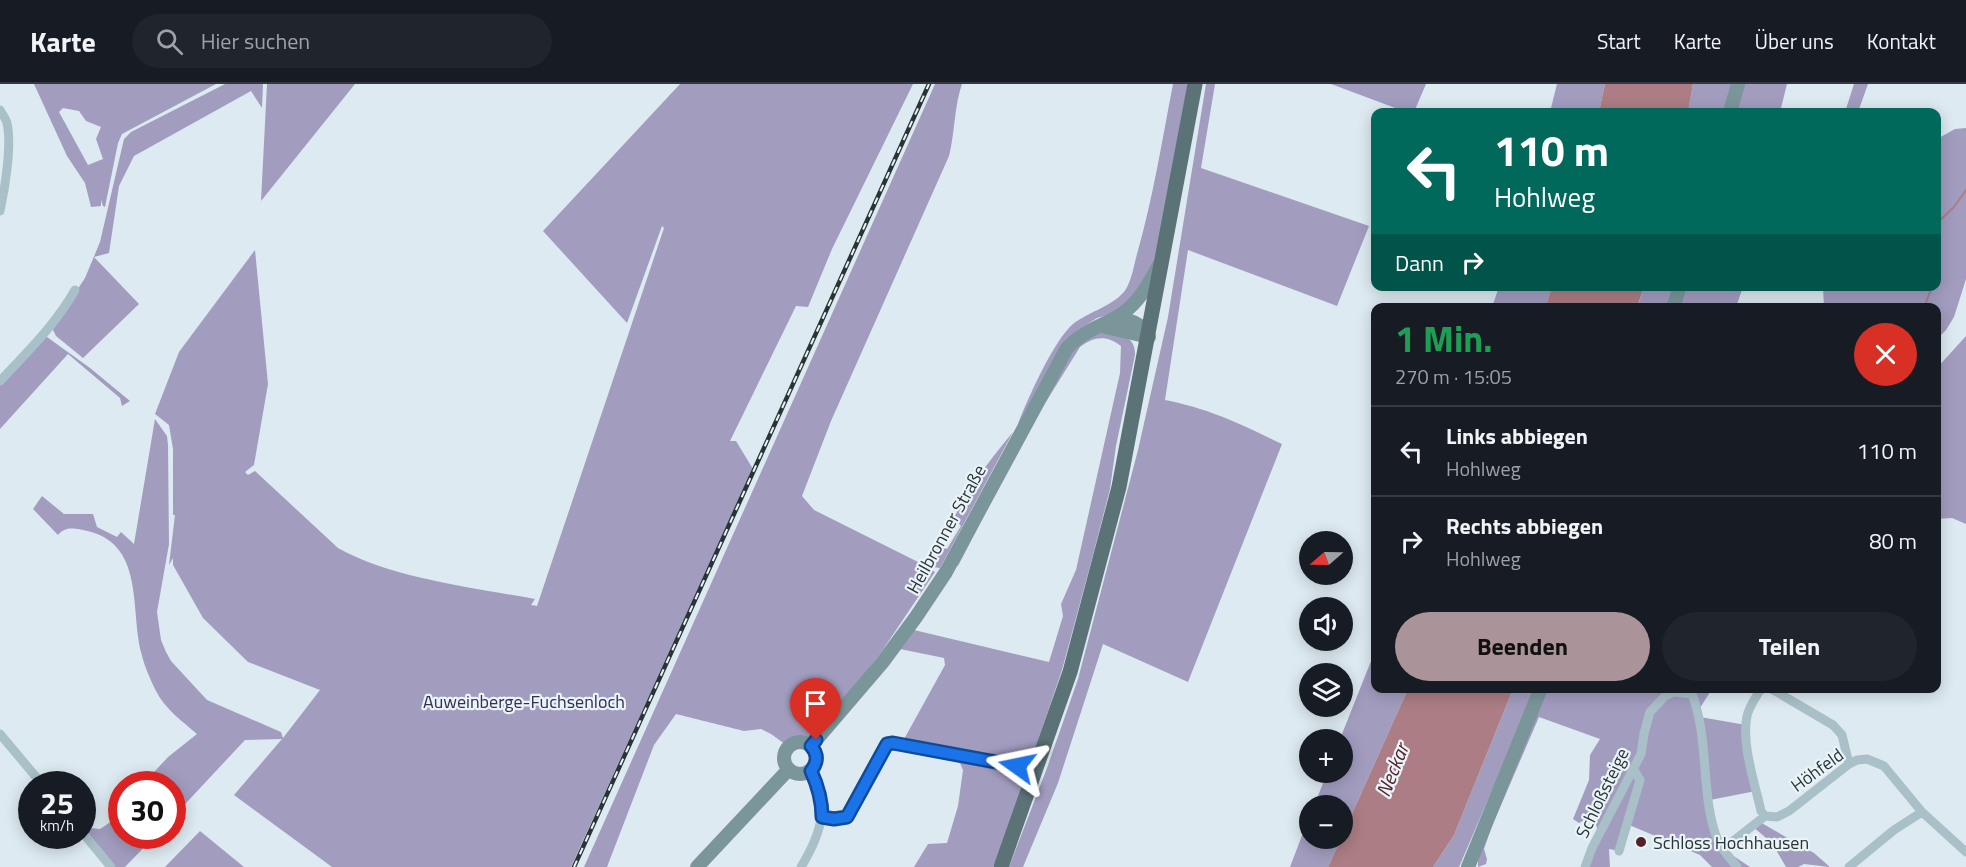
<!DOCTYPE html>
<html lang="de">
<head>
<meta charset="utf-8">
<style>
	:root { --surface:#171b24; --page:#20242c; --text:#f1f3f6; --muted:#9ea1a6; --line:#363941; --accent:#ab9499 }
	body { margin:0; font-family:"Titillium Web",sans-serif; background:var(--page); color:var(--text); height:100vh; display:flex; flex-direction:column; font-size:22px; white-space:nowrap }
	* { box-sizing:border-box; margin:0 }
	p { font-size:20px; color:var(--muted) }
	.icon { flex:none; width:33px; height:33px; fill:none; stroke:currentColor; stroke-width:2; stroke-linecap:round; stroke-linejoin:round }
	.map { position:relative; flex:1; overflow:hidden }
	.drawer { position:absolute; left:1371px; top:219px; width:570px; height:390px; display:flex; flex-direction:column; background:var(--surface); border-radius:12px; box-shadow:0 3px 15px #0003 }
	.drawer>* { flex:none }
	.guide { position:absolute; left:1371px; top:24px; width:570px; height:183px; border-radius:12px; box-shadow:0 3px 15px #0003; background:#00695c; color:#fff; overflow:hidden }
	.needle { width:39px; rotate:250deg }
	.tools { position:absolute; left:1299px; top:447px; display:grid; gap:12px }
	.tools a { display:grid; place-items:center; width:54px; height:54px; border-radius:50%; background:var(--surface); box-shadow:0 3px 15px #0003; font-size:30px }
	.speed { position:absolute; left:18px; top:687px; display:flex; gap:12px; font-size:30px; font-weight:700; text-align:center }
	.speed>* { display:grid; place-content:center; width:78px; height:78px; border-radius:50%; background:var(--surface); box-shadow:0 3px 15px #0003; line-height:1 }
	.speed small { font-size:15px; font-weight:400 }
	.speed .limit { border:9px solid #d22; background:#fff; color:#111 }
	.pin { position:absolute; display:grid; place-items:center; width:51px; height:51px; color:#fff; margin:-62px -26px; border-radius:50% 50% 50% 0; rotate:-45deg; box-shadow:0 0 6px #0007 }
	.pin .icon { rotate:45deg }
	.me { position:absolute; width:66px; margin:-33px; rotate:282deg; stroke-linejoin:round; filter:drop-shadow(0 0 4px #0008) }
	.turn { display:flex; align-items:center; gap:21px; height:126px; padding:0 24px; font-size:27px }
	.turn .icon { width:78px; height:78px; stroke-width:2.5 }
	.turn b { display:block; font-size:42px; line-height:51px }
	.then { display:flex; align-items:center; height:57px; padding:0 24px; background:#0003; gap:12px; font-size:22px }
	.round { display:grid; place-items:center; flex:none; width:63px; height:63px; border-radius:32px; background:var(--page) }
	.head { display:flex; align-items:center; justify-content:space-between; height:102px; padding:0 24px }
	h1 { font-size:36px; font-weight:700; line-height:45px; color:#1e9e55 }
	.action { display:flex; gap:12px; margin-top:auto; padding:12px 24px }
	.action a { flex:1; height:69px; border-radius:36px; background:var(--accent); color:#111; font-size:24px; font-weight:700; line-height:69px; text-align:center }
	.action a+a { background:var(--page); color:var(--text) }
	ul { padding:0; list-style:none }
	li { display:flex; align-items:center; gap:18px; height:90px; padding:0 24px; border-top:2px solid var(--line) }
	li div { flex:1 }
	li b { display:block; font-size:22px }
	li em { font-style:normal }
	header { display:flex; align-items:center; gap:36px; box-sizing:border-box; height:84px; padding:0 30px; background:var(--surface); border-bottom:2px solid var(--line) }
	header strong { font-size:28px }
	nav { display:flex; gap:33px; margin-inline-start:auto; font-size:21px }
	.search { width:420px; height:54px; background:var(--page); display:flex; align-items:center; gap:15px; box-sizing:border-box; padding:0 21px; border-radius:33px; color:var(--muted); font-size:22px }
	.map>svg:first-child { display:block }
	.green { fill:#a29dbf; fill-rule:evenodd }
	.water { fill:#ac7d85 }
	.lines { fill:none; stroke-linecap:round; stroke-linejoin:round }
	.stream { stroke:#ac7d85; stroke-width:2 }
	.street { stroke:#a9c0c8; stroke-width:9 }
	.secondary { stroke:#7b969b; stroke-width:14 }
	.primary { stroke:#5b7377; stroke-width:15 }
	.rail-casing { stroke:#293436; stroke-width:4.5 }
	.rail { stroke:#e9f3f8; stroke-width:2; stroke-dasharray:7; stroke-linecap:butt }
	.route-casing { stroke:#114b97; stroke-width:15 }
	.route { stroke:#1a73e8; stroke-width:10 }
	.poi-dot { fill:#552128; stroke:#e9f3f8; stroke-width:2 }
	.labels { text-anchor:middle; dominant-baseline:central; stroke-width:4.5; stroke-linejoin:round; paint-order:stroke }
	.street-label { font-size:18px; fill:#293436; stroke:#e9f3f8 }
	.park-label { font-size:18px; fill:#342e52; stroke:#e9f3f8 }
	.poi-label { font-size:18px; fill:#293436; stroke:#e9f3f8; text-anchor:start }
	.water-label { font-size:20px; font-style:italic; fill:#552128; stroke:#e9f3f8 }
</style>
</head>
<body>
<header>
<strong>Karte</strong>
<div class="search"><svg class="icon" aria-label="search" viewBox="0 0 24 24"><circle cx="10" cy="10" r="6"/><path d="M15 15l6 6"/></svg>Hier suchen</div>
<nav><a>Start</a><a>Karte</a><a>Über uns</a><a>Kontakt</a></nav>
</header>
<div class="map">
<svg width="1966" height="783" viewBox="0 0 1966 783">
	<rect width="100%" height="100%" fill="#ddeaf1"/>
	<path class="green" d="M34,0H216L122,50L118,59L105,123L103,122L101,116V122L91,123L85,99L67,72ZM63,24L79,27L86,37L101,43L96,55L103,75L88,81L59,28Z
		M225,0H263L262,24L251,7L134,72L119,102L109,169L94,173L139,220L83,274L56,252L52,244L85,194L100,158L124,55L131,48Z
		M267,0H355L261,117Z
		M680,0H913L832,165L808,223L796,222L730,357H736L753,385L571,783H332L234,711L282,655L245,656L173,733L172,700H143L168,673L197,650C182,637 165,625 156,607C150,595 144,581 141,568C130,523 145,457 83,446C72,444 65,443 58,451L33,425L42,412L64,430H93L97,443L117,453L121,448L134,460L155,335L167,352L168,361L169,460L157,528L161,556L166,568L171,577L207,616L281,648L283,654L320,606L248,578L203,534L173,481V474L169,481L175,431H173V365L169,341L155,330L179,268L255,166L268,300L254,381L245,388L248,391L255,387L338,464C391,494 475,504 535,515L531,521L537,522L664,144L662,142L627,239L543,147Z
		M935,0H962C954,23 955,48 949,72L831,337L802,412L814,426L924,481L938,460L947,465L961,442L954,434C970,401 990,376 1013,348L940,484L926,482L935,488L880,570L811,662L797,658L789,663L771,650L761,645L744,647L676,630L654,661L607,783H584Z
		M1173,0H1188L1156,172L1139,211L1114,229L1097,234L1078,246L1022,339L1018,340C1027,316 1054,256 1073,240C1088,228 1116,221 1126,205C1132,195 1134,181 1137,170C1153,114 1162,57 1173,0Z
		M1206,0H1215L1201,84L1369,142L1337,222L1188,166L1165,316C1210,325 1241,340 1282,360L1188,598L1103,560L1058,699L1023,783H1009L1047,684L1078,595L1138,366L1168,233Z
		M1331,0H1426L1414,28H1406Z
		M1557,0H1605L1599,28H1550Z
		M1693,0H1787L1780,28H1688Z
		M1854,0H1868L1858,28H1845Z
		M1966,44V195L1954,233L1946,246L1937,255L1936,224L1824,223L1823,203L1936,202L1937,55L1955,45Z
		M1499,203V202L1552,203L1546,223H1492Z
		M1644,203H1743L1736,223L1637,224Z
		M1099,249C1116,249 1136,250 1135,271L1116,362L1110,405L1093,471L1062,586L1030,680L1021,677L1020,672L1015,696L1020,686L1029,689L1025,702L993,783H914L928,760L947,759L958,722L963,686L956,670L903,657L945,581L944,574L900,565L914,546L1049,578L1063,532L1061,520L1076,486L1120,289L1121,262C1107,251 1094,252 1080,263L1029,345L958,482L955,481L1028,344L1075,262L1087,253Z
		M1966,252V440L1952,434L1937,435L1936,285Z
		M47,253L90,284L130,317L122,322L120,314L68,270L0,345V297L44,254Z
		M1375,567L1376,604L1408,605L1343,750L1342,722H1314L1327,689L1342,688V656L1340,655Z
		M1689,604L1692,611L1697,605H1712L1698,627L1700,633L1746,641L1756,707L1710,716L1723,765L1750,783H1712L1700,771L1627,740L1619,767L1609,765L1610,783H1586C1594,763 1605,751 1591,732L1579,739L1573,735L1589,696L1590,671L1600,655L1539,633L1492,742L1484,765L1487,775L1486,780L1478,783V768L1545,605Z
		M1513,605H1535L1497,701L1493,704L1459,783H1433L1454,751Z
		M121,724L122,752H155L125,783H111L83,748L82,735L90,744L100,745L109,739Z
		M1309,733L1310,754L1341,755L1328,783H1290Z
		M1758,737L1814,769L1830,783L1804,780L1798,783H1786L1772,759L1752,742Z
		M200,747L244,783H165Z"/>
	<path class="water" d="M1605,0H1693L1688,28H1599Z
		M1552,202H1644V203L1637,223H1546Z
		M1408,605H1513L1454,751L1433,783H1328L1341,755L1342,754L1343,750Z"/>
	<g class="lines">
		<path class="stream" d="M1936,140L1954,123L1966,106
			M1924,224L1932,202"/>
		<path class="street" d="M0,26C2,30 6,35 7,39C12,61 5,104 0,127
			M0,297C27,268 56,240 75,206
			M1770,604L1833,641L1842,651L1849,680
			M1692,610C1710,657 1700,713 1718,757C1722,766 1731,775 1737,783
			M0,650L42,700
			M1765,732L1761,727C1755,700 1741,659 1747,632C1749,623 1755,615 1760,606L1766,604
			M822,733L834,736L847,733L887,660L893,659L1017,682
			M82,748L111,783
			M1723,765L1765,732L1777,733L1789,727L1849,680L1857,676L1867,675L1884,682L1922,728L1966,768
			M1619,767L1640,696L1634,686
			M801,783C822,748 829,725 811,687
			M1585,783L1592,764L1641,670L1644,650L1650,628L1665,612L1674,608L1692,610
			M1849,783L1894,746L1922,728"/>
		<path class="secondary" d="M1730,28L1738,0
			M1673,224L1680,202
			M1113,235C1130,235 1140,238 1149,253
			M1101,242L1149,253
			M784 674a16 16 0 1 1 32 0a16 16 0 1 1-32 0Z
			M811,662L882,579L916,533L946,488L1067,264C1085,245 1102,243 1123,229C1140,217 1149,199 1159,181
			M697,783L789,685
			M1468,783L1541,604"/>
		<path class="primary" d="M1001,783L1070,588L1119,403L1195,0"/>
		<defs>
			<path id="rail" d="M574,783L929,0"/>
		</defs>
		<use href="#rail" class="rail-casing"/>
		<use href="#rail" class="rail"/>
	</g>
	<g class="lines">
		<defs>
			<path id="route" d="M816,656L811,662C818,670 818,678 811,687C818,702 822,716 822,733L834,735L847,733L887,660L893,659L1017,682"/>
		</defs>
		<use href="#route" class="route-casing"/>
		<use href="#route" class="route"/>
	</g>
	<circle class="poi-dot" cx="1641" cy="758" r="6"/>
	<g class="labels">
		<g class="street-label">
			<text transform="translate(946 445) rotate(-61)">Heilbronner Straße</text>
			<text transform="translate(1817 686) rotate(-36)">Höhfeld</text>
			<text transform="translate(1602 709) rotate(-64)">Schloßsteige</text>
		</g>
		<g class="park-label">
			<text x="524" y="617">Auweinberge-Fuchsenloch</text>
		</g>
		<g class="poi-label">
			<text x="1653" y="758">Schloss Hochhausen</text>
		</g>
		<g class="water-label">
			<text transform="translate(1392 686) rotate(-68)">Neckar</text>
		</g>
	</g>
</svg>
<div class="tools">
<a><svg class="needle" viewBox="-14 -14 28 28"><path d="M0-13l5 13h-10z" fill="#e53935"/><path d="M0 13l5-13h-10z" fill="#9ea1a6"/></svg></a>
<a><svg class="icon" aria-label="sound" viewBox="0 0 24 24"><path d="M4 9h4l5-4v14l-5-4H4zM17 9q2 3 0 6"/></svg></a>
<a><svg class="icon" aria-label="layers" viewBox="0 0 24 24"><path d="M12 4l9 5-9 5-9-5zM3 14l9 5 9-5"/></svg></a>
<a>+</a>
<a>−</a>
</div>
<div class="speed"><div>25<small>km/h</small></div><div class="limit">30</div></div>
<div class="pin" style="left:816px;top:656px;background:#d93025"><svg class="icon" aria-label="arrive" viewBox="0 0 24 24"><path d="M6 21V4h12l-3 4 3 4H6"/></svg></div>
<svg class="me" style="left:1017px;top:682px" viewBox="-20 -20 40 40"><path d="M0-17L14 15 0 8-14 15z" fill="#1a73e8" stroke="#fff" stroke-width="4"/></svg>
<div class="guide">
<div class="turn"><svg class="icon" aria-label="left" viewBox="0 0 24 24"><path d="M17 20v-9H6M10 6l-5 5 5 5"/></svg><div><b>110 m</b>Hohlweg</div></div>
<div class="then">Dann<svg class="icon" aria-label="right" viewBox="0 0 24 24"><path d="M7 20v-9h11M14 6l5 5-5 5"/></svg></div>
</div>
<section class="drawer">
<div class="head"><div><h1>1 Min.</h1><p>270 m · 15:05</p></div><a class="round" style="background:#d93025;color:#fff"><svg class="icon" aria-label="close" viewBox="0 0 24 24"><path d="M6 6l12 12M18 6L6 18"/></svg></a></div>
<ul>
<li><svg class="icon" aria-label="left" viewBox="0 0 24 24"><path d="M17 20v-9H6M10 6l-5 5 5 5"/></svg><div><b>Links abbiegen</b><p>Hohlweg</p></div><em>110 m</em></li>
<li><svg class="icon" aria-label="right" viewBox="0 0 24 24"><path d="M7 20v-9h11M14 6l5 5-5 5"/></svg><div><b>Rechts abbiegen</b><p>Hohlweg</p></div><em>80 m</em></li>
</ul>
<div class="action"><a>Beenden</a><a>Teilen</a></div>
</section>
</div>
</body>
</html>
